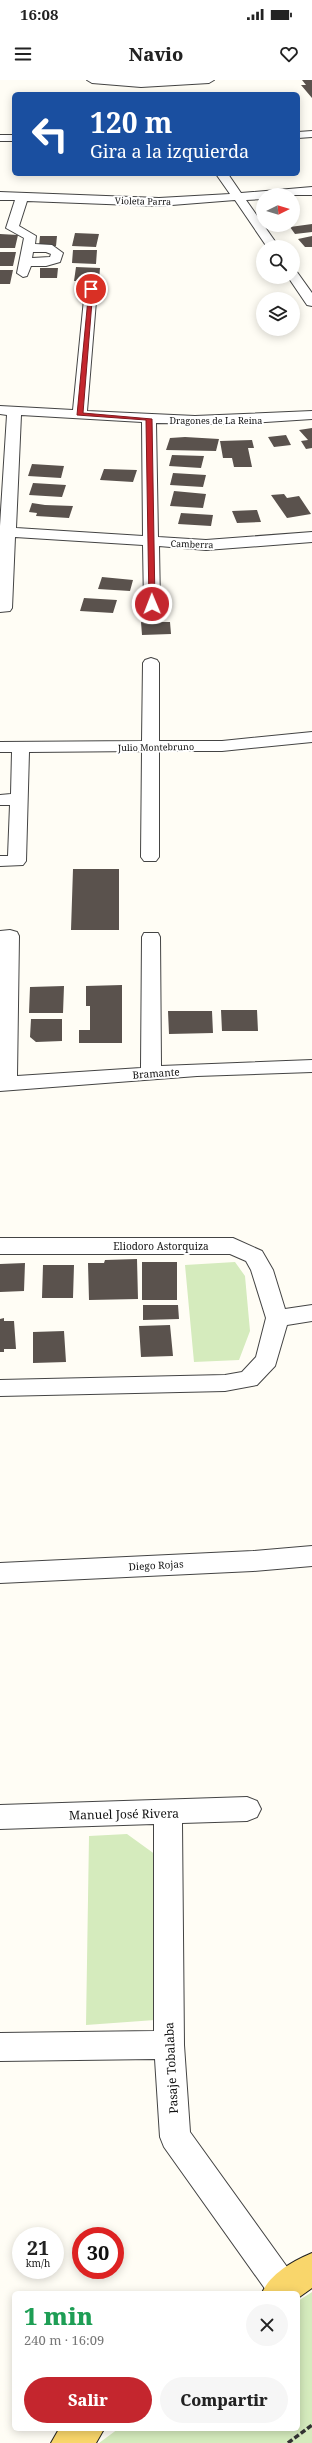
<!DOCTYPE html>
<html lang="es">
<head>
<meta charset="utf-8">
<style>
	:root { --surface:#fff; --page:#f6f6f6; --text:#222; --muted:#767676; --accent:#c4262e }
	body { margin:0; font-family:"Noto Serif",serif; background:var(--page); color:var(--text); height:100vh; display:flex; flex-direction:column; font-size:15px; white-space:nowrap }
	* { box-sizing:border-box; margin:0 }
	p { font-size:13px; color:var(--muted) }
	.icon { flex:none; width:22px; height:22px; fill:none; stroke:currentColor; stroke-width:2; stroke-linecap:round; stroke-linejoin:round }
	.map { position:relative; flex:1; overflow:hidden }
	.sheet { position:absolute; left:12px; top:2211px; width:288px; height:140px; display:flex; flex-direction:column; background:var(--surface); border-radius:6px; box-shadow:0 2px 10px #0003 }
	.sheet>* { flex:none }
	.banner { position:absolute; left:12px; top:12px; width:288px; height:84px; border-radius:6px; box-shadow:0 2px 10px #0003; background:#1a4fa0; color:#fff; overflow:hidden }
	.needle { width:26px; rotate:85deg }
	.buttons { position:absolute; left:256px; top:108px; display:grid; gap:8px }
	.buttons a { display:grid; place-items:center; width:44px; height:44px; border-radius:50%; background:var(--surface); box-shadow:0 2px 10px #0003; font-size:20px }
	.speed { position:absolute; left:12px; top:2147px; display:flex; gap:8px; font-size:20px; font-weight:700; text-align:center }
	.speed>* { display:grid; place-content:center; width:52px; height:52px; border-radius:50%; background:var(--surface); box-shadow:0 2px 10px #0003; line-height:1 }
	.speed small { font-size:10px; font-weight:400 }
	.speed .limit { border:6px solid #d22; background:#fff; color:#111 }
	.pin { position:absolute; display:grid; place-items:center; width:34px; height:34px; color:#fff; margin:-17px; border:2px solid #fff; border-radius:50%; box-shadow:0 1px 4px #0007 }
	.me { position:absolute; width:44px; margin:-22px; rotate:359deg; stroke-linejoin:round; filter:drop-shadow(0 0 3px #0008) }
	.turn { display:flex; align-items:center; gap:14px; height:84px; padding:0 12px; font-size:18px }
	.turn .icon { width:52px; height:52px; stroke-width:2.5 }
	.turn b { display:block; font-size:28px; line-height:34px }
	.round { display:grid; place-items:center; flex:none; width:42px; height:42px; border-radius:21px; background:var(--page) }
	.head { display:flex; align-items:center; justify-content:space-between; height:68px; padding:0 12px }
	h1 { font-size:24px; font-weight:800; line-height:30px; color:#1e9e55 }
	.button { display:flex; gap:8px; margin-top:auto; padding:8px 12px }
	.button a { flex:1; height:46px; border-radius:24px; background:var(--accent); color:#fff; font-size:16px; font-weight:800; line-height:46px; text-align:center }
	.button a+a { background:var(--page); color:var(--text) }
	.status { display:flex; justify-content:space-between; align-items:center; height:28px; padding:0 20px; background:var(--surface); direction:ltr }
	.status svg { height:11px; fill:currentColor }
	header { display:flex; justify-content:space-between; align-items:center; height:52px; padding:0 12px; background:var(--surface); font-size:18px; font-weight:800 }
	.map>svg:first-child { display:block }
	.green { fill:#d5ebbd }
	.building { fill:#5a524d }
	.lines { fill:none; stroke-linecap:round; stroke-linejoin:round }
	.minor-casing { stroke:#444; stroke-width:2 }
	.major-casing { stroke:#222; stroke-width:2 }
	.path { stroke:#333; stroke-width:3.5; stroke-dasharray:5.5 2.5; stroke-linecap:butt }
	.minor { fill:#fff; fill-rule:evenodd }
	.major { fill:#f9d66b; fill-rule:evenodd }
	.route { fill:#c4262e; stroke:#7f191e }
	.labels { text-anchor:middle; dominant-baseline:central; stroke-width:4; stroke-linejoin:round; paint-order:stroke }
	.far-street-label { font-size:9px; fill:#111; stroke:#fff }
	.street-label { font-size:10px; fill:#111; stroke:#fff }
	.near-street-label { font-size:12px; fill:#111; stroke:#fff }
</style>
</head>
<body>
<div class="status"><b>16:08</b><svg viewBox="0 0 49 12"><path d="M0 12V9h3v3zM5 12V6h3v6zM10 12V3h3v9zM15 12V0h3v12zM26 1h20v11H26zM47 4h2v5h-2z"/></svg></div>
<header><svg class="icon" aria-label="menu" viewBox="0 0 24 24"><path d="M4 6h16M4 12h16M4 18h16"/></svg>Navio<svg class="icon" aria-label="heart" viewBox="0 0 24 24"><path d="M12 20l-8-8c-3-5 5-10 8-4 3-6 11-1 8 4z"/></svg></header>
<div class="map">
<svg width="312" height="2363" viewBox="0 0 312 2363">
	<rect width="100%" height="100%" fill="#fffdf5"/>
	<path class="green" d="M235,1182L245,1196L250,1251L239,1280L194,1282L185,1185Z
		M127,1754L156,1775L155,1940L86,1945L89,1756Z
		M312,2212V2363H99L118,2349H298V2221Z"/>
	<path class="building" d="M302,0H312V18L301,5H306Z
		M312,144V152L295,154L290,147Z
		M75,153L99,154L96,167L72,166Z
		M0,154L18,155L15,168H0Z
		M40,156H57L56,166H39Z
		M312,156V167H305L298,159Z
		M73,170H97L96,184L72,183Z
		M0,172H16L13,186H0Z
		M76,187L100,188L99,201H74Z
		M40,188H58L57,198H40Z
		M0,190H13L10,204H0Z
		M312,348V368L306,369L301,361L308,360L299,350Z
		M286,355L291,365L274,367L268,357Z
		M185,357L219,359L216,371L166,370L170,358Z
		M252,360L254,368H248L252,387H234L232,378H223L220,361Z
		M172,375L204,376L201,388L169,386Z
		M32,384L64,386L61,398L28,396Z
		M104,389L137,390L133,402L100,400Z
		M173,393L206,395L203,407L170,405Z
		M33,403L66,405L62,417L29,415Z
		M174,411L206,414L203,428L170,426Z
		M284,414L287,418L299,416L311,434L287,438L271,415Z
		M32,423L45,425L73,426L69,438L36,436L37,433L29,432Z
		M257,430L261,442L237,443L232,431Z
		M181,433L213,435L211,446L178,444Z
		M102,497L133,500L130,511L98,509Z
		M84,518L117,520L113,533L80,531Z
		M141,542H170L171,554L142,555Z
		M73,789H119V850H71Z
		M122,905V963H79V950H90V926H86V906Z
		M64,906L63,933H29L30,907Z
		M221,930H257L258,951H222Z
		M168,931H212L213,953L169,954Z
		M31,939H62V961L36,962L30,957Z
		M137,1179L138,1219L89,1220L88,1183H104L105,1180Z
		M142,1182H177V1220H142Z
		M25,1183L24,1211L0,1212V1184Z
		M43,1185H74L73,1218H42Z
		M143,1225H178L179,1239L143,1240Z
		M4,1238V1241H14L16,1269H4V1272H0V1239Z
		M170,1245L173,1276L141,1277L139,1246Z
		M64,1251L66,1282L33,1283V1252Z"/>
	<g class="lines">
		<defs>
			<path id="minor" d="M87,0H214L209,3L141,7L92,3Z
				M312,51V57L298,58V52Z
				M0,55H14V61H0Z
				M216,94H228L241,113L312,107V115H263V119L246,120L279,167H267L235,120L159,126L27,121L19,146L36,156L35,164L52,165L63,173L60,182L46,186H31L27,196L23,197L17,193L24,158L6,148L15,120H0V112L159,118L230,114ZM33,172H46L51,174L50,177L32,178Z
				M293,191L297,192L312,213V226L307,225L288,197H293Z
				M91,205L97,209L87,331L195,336L312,331V339L234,344L156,343L158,457L206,460L312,452V462L206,470L159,466L160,524L152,529L144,524L143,465L15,457L12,528L10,531L0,532V446L7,335L0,334V326L73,330L85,209ZM21,335L142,342L143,456L16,448Z
				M151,578L157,580L159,583V661H222L312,652V662L222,671H159V777L156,781H144L141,777L142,671L29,672L26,781L23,785L0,786V776H8L10,725H0V715L11,714L12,672H0V662L142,661L143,583L145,580Z
				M10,850L17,852L19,856L17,996L141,988L142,857L144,853H158L160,857L161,986L312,980V992L197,996L0,1011V851Z
				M0,1158H233L262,1171L273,1190L285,1229L312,1225V1241L287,1245L275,1286L257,1305L225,1311L0,1316V1300L225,1295L242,1292L256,1277L266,1238L251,1190L246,1181L230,1174H0Z
				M312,1466V1486L253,1491L0,1503V1483L253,1471Z
				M247,1717L257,1721L261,1729L257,1737L247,1741L182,1743L184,1965L190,2052L295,2198L300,2209L298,2214L268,2213L164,2067L160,2057L155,1979L0,1981V1953L154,1951V1744L0,1749V1725Z"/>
			<path id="major" d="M312,2173V2208L298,2218V2213H262C270,2194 293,2181 312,2173Z
				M59,2349H104L96,2363H51Z"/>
		</defs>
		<use href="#minor" class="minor-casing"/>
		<use href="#major" class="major-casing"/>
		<path class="path" d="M288,2363L312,2345"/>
		<use href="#minor" class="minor"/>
		<use href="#major" class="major"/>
	</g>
	<path class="route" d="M89,208L93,209L83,333L152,339L155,524L152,526L149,524L146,340L77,335Z"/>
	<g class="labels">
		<g class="far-street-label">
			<text transform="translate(143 121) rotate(1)">Violeta Parra</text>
			<text x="216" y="340">Dragones de La Reina</text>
			<text transform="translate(192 464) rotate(2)">Camberra</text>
			<text transform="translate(156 667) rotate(-1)">Julio Montebruno</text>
		</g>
		<g class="street-label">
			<text transform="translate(156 993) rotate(-4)">Bramante</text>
			<text x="161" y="1166">Eliodoro Astorquiza</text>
			<text transform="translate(156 1485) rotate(-3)">Diego Rojas</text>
		</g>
		<g class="near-street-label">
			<text transform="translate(124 1734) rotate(-1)">Manuel José Rivera</text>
			<text transform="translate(171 1988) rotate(-93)">Pasaje Tobalaba</text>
		</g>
	</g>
</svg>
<div class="buttons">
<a><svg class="needle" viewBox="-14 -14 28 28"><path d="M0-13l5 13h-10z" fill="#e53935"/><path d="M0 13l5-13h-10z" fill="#767676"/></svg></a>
<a><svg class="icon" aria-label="search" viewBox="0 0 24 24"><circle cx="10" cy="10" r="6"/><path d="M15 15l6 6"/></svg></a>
<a><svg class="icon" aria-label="layers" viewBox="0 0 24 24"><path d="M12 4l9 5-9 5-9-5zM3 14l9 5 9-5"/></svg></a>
</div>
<div class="speed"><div>21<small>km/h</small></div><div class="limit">30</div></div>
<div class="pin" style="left:91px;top:209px;background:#d93025"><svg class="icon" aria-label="arrive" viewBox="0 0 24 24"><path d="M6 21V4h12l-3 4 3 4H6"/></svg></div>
<svg class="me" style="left:152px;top:524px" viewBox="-20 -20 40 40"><circle r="17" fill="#c4262e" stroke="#fff" stroke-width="3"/><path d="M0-11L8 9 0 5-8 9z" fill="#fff"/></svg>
<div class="banner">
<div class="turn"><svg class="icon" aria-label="left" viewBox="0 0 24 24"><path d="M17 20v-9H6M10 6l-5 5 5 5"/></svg><div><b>120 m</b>Gira a la izquierda</div></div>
</div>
<section class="sheet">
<div class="head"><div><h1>1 min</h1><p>240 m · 16:09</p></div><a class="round"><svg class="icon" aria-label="close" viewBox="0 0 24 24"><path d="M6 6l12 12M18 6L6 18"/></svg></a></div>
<div class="button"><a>Salir</a><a>Compartir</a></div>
</section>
</div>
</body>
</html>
